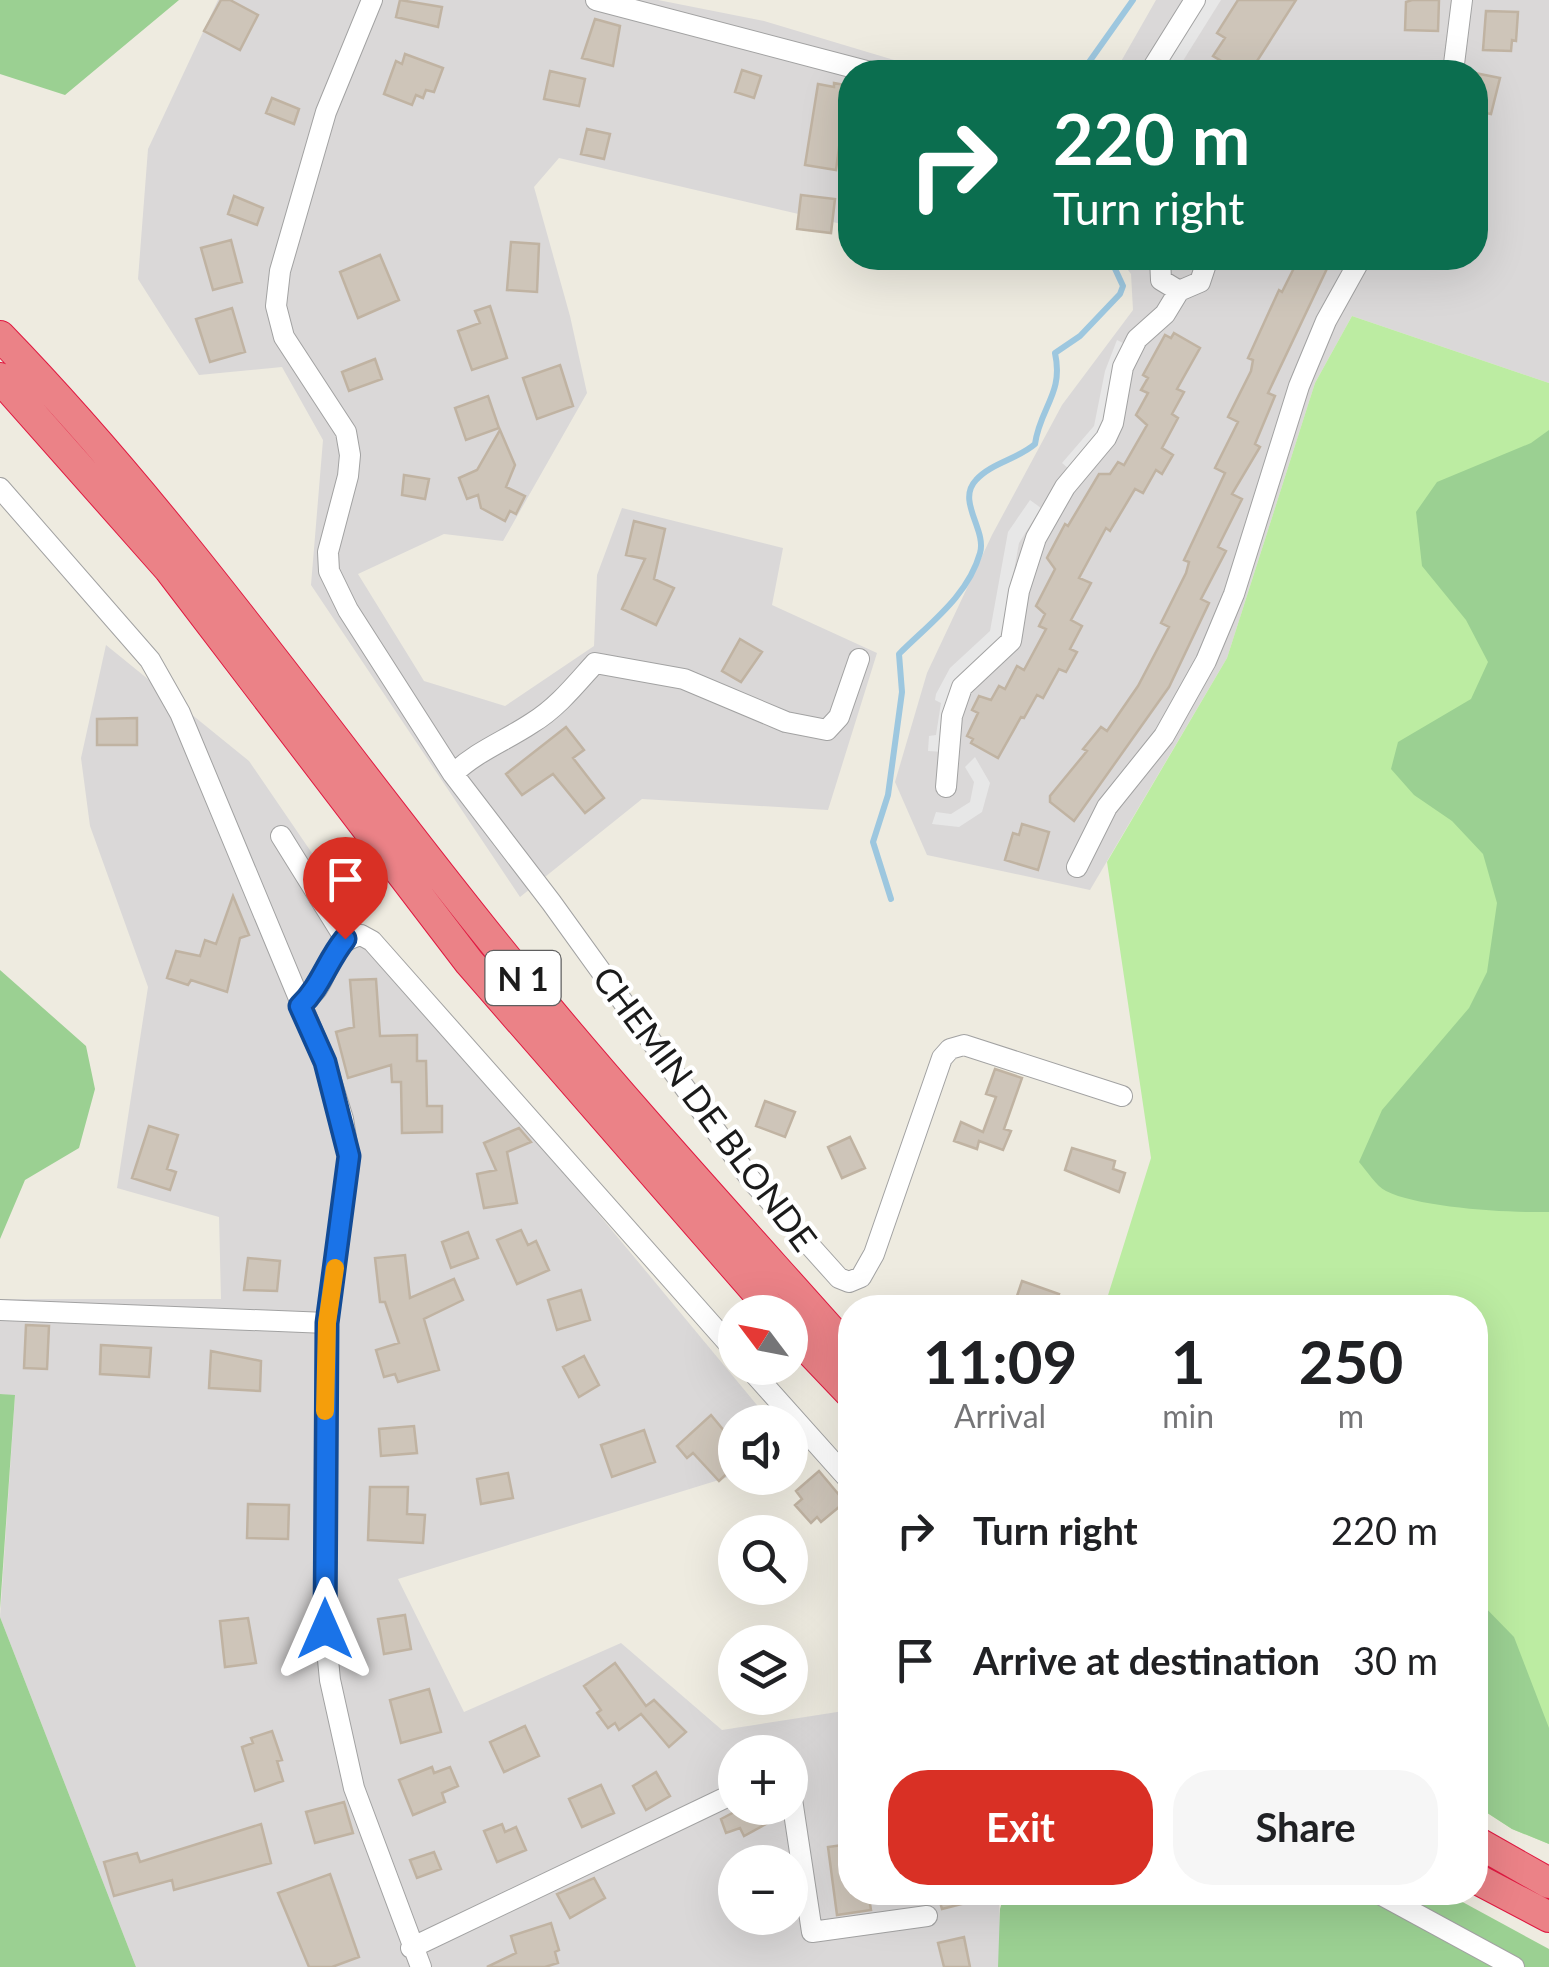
<!DOCTYPE html>
<html lang="en">
<head>
<meta charset="utf-8">
<style>
	:root { --surface:#fff; --page:#f6f6f6; --text:#202124; --muted:#757577; --accent:#d93025 }
	body { margin:0; font-family:Lato,sans-serif; background:var(--page); color:var(--text); height:100vh; display:flex; flex-direction:column; font-size:38px; white-space:nowrap }
	* { box-sizing:border-box; margin:0 }
	p { font-size:32px; color:var(--muted) }
	.icon { flex:none; width:55px; height:55px; fill:none; stroke:currentColor; stroke-width:2; stroke-linecap:round; stroke-linejoin:round }
	.map { position:relative; flex:1; overflow:hidden }
	.sheet { position:absolute; left:838px; top:1295px; width:650px; height:610px; display:flex; flex-direction:column; background:var(--surface); border-radius:40px; box-shadow:0 10px 40px #0002 }
	.sheet>* { flex:none }
	.guide { position:absolute; left:838px; top:60px; width:650px; height:210px; border-radius:40px; box-shadow:0 10px 40px #0002; background:#0b6e4f; color:#fff; overflow:hidden }
	.needle { width:65px; rotate:302deg }
	.controls { position:absolute; left:718px; top:1295px; display:grid; gap:20px }
	.controls a { display:grid; place-items:center; width:90px; height:90px; border-radius:50%; background:var(--surface); box-shadow:0 10px 40px #0002; font-size:50px }
	.pin { position:absolute; display:grid; place-items:center; width:85px; height:85px; color:#fff; margin:-102px -42px; border-radius:50% 50% 50% 0; rotate:-45deg; box-shadow:0 0 10px #0007 }
	.pin .icon { rotate:45deg }
	.me { position:absolute; width:110px; margin:-55px; rotate:0deg; stroke-linejoin:round; filter:drop-shadow(0 0 8px #0008) }
	.turn { display:flex; align-items:center; gap:35px; height:210px; padding:0 50px; font-size:45px }
	.turn .icon { width:130px; height:130px; stroke-width:2.5 }
	.turn b { display:block; font-size:70px; line-height:85px }
	.eta { display:flex; justify-content:space-evenly; align-items:center; height:170px; text-align:center }
	.eta b { font-size:60px; font-weight:700; line-height:70px }
	.cta { display:flex; gap:20px; margin-top:auto; padding:20px 50px }
	.cta a { flex:1; height:115px; border-radius:40px; background:var(--accent); color:#fff; font-size:40px; font-weight:700; line-height:115px; text-align:center }
	.cta a+a { background:var(--page); color:var(--text) }
	ul { padding:0; list-style:none }
	li { display:flex; align-items:center; gap:30px; height:130px; padding:0 50px }
	li div { flex:1 }
	li b { display:block; font-size:38px }
	li em { font-style:normal }
	.map>svg:first-child { display:block }
	.residential { fill:#dad8d8; fill-rule:evenodd }
	.grass { fill:#bceca2 }
	.forest { fill:#9bd092 }
	.parking { fill:#e7e7e7 }
	.lines { fill:none; stroke-linecap:round; stroke-linejoin:round }
	.stream { stroke:#9dc7df; stroke-width:6 }
	.building { fill:#cec5b9; stroke:#c0b3a2; stroke-width:2.5 }
	.minor-casing { stroke:#a2a2a2; stroke-width:22 }
	.highway-casing { stroke:#e01941; stroke-width:32 }
	.minor { stroke:#fff; stroke-width:20 }
	.highway { stroke:#eb8287; stroke-width:30 }
	.route-casing { stroke:#114b97; stroke-width:25 }
	.route { stroke:#1a73e8; stroke-width:18 }
	.slow { stroke:#f59e0b; stroke-width:18 }
	.labels { text-anchor:middle; dominant-baseline:central; stroke-width:9; stroke-linejoin:round; paint-order:stroke }
	.shield { fill:#fff; stroke:#5f5f5f; stroke-width:2.5 }
	.shield-label { font-size:32px; font-weight:bold; fill:#1b1b1b }
	.street-label { font-size:35px; fill:#1b1b1b; stroke:#fff }
</style>
</head>
<body>
<div class="map">
<svg width="1549" height="1967" viewBox="0 0 1549 1967">
	<rect width="100%" height="100%" fill="#eeebe0"/>
	<path class="residential" d="M218,0H658L764,21L934,72H850V226L559,158L534,187L570,316L587,393L503,541L444,534L358,574L424,681L505,706L594,646L597,575L622,508L783,548L772,605L877,653L828,810L642,799L520,897L311,585L323,440L282,367L199,375L138,279L148,149Z
		M1156,0H1549V383L1352,316L1315,383L1227,658L1090,890L927,855L895,782L927,673L992,535L1062,405L1133,310L1131,274L1119,258H1475V72H1115Z
		M106,645L249,761L372,941L771,1422H735V1475L398,1579L464,1712L621,1643L722,1730L850,1710V1892L999,1893L1001,1967H136L0,1617L15,1396L0,1394V1299H221L219,1217L117,1188L148,987L90,826L81,758ZM735,1752H790V1808H735ZM735,1862H790V1918H735Z"/>
	<path class="grass" d="M1352,316L1549,383V1844L1512,1829L1475,1805V1308H1104L1151,1158L1107,862L1227,658L1315,383Z"/>
	<path class="forest" d="M0,0H179L65,95L0,74Z
		M1549,430V1212C1511,1213 1419,1208 1386,1191C1376,1186 1367,1171 1359,1162L1382,1110L1469,1008L1487,972L1497,903L1483,854L1452,821L1414,795L1391,769L1398,742L1471,699L1488,662L1466,620L1422,566L1416,512L1437,482L1531,443Z
		M0,970L86,1046L95,1089L79,1148L25,1180L0,1239Z
		M0,1394L15,1395L0,1609Z
		M1475,1597L1514,1637L1549,1728V1844L1512,1829L1475,1805Z
		M0,1617L136,1967H0Z
		M1005,1892L1446,1893L1549,1949V1967H998L1000,1909Z"/>
	<path class="parking" d="M1204,0H1221L1176,72H1159Z
		M1117,340L1125,344L1100,432L1069,469L1062,463L1094,426L1105,371Z
		M1030,500L1041,508L1019,543L1001,641L958,679L944,752L928,751L929,736L936,735L941,703L935,700L936,694L950,668L990,631L1008,532Z
		M975,757L990,783L982,812L959,827L932,824L936,812L951,814L970,802L974,782L965,767Z"/>
	<g class="lines">
		<path class="stream" d="M1082,72L1133,0
			M891,899L873,842L888,795L902,692L899,654C930,623 968,596 980,553C987,530 956,501 976,480C991,463 1018,459 1035,444C1040,407 1064,394 1055,353L1080,336L1120,294L1123,286L1110,258"/>
	</g>
	<path class="building" d="M221,0H230L258,15L240,50L204,31Z
		M400,0L442,7L438,27L396,17Z
		M1238,0H1296L1250,72H1240L1213,56L1225,38L1217,33Z
		M1412,0H1439L1438,31L1405,30L1406,2Z
		M1486,11L1518,12L1516,41L1512,40L1511,51L1483,50Z
		M595,19L620,26L613,66L582,58Z
		M405,54L443,68L434,92L426,90L423,98L416,95L412,105L384,94L396,61L402,64Z
		M742,70L761,76L754,98L735,92Z
		M550,71L585,79L579,106L544,99Z
		M1475,73L1500,78L1491,114L1475,111Z
		M834,83L850,86V119L843,118L836,170L805,165L818,84L834,87Z
		M272,98L299,109L294,124L266,113Z
		M587,129L610,134L604,159L581,154Z
		M801,195L835,199L831,233L797,229Z
		M234,196L263,208L257,225L228,214Z
		M231,240L242,282L213,290L201,248Z
		M511,242L539,244L537,292L507,290Z
		M380,255L399,300L358,318L340,272Z
		M1299,258H1332L1268,393L1275,396L1255,444L1260,447L1232,494L1242,499L1218,547L1226,551L1201,599L1209,603L1169,687L1074,821L1050,802V796L1087,751L1083,749L1101,727L1107,731L1138,686L1169,627L1161,623L1186,573L1189,562L1184,560L1225,473L1215,468L1238,422L1228,417L1251,371L1253,360L1248,358L1279,290L1282,292Z
		M490,306L507,358L472,370L458,331L480,323L475,311Z
		M232,308L245,352L210,362L196,319Z
		M1174,333L1200,348L1177,389L1184,392L1172,414L1178,418L1162,448L1173,455L1162,474L1156,470L1143,493L1135,489L1110,531L1106,528L1079,578L1091,583L1071,620L1082,626L1070,649L1077,652L1066,672L1059,669L1043,698L1037,695L1024,718L1021,717L998,758L971,743L973,739L967,736L978,713L972,710L979,696L991,700L999,686L1005,689L1017,666L1024,670L1046,629L1039,626L1045,614L1036,606L1055,569L1047,558L1065,524L1068,526L1099,474H1110L1118,462L1124,465L1147,425L1136,415L1148,393L1141,390L1148,378L1143,375L1165,335L1171,338Z
		M375,359L382,379L349,391L342,372Z
		M560,365L573,406L537,419L523,378Z
		M488,396L499,428L466,440L455,408Z
		M500,430L515,465L506,487L525,496L516,514L510,511L505,521L481,508L478,495L467,499L459,478L477,470Z
		M404,475L429,479L425,499L402,495Z
		M634,521L665,529L654,579L674,588L656,625L622,609L645,559L626,555Z
		M740,639L762,652L741,682L722,671Z
		M137,718V745H97V719Z
		M566,727L584,750L573,758L604,798L585,813L553,774L522,795L506,774Z
		M1022,824L1049,832L1038,870L1005,860L1013,833L1019,835Z
		M233,896L249,935L240,938L227,992L191,980L188,985L167,978L176,951L200,956L205,940L216,944Z
		M376,979L380,1036L417,1035V1061H426L427,1106H442V1132L402,1133L401,1082H392L391,1065L348,1078L336,1032L354,1027L350,980Z
		M995,1069L1022,1078L1004,1129L1011,1131L1003,1150L979,1141L977,1149L954,1141L961,1122L983,1132L996,1097L986,1094Z
		M765,1101L795,1112L785,1137L756,1126Z
		M149,1126L178,1135L167,1169L176,1172L170,1190L132,1178Z
		M519,1128L531,1142L507,1152L517,1203L484,1208L477,1174L496,1170L484,1143Z
		M850,1137L865,1168L842,1178L828,1147Z
		M1072,1148L1115,1161L1113,1169L1125,1173L1119,1192L1065,1170Z
		M521,1230L528,1245L536,1241L549,1270L517,1284L497,1240Z
		M468,1232L478,1258L451,1268L442,1242Z
		M405,1255L410,1298L454,1279L463,1300L424,1319L439,1370L398,1382L395,1374L384,1377L376,1350L399,1343L385,1302H380L375,1258Z
		M248,1258L280,1261L277,1291L244,1290Z
		M1022,1281L1059,1294L1054,1308H1013Z
		M581,1290L590,1320L557,1330L548,1300Z
		M26,1325L49,1326L47,1369L24,1368Z
		M101,1345L151,1348L149,1377L100,1374Z
		M211,1351L261,1361L260,1391L209,1388Z
		M584,1356L599,1385L579,1397L563,1367Z
		M711,1415L735,1444V1466L719,1481L693,1453L687,1458L677,1446Z
		M414,1426L417,1453L381,1456L379,1429Z
		M644,1430L655,1462L612,1477L601,1445Z
		M819,1471L845,1502L821,1522L817,1517L811,1523L795,1505L802,1499L796,1491Z
		M508,1473L513,1498L481,1504L477,1479Z
		M370,1487H408L407,1514L425,1515L423,1543L368,1540Z
		M248,1504L289,1505L288,1539L247,1538Z
		M405,1615L411,1649L384,1654L378,1619Z
		M248,1618L256,1663L225,1667L220,1621Z
		M615,1663L646,1706L654,1700L686,1732L669,1747L641,1714L619,1730L615,1723L608,1728L597,1713L601,1710L584,1686Z
		M429,1689L441,1732L401,1743L390,1700Z
		M525,1726L539,1756L504,1772L490,1742Z
		M272,1731L282,1760L277,1761L283,1781L255,1791L242,1747L253,1743L251,1738Z
		M432,1767L434,1773L450,1767L458,1786L442,1793L445,1802L413,1815L399,1780Z
		M656,1772L670,1796L646,1810L633,1786Z
		M601,1785L614,1813L582,1827L569,1799Z
		M344,1802L353,1833L315,1843L306,1812Z
		M742,1808H758L766,1824L744,1836L740,1828L726,1833L721,1819Z
		M261,1824L271,1863L174,1890L172,1880L114,1896L104,1862L137,1853L140,1862Z
		M502,1824L505,1832L516,1827L526,1850L497,1862L484,1831Z
		M850,1844V1892H868L871,1910L837,1915L828,1847Z
		M434,1852L441,1869L417,1878L410,1860Z
		M330,1874L359,1957L332,1967H309L278,1893Z
		M594,1878L605,1898L570,1918L557,1894Z
		M937,1892H984L985,1898L942,1909Z
		M551,1923L559,1950L555,1952L558,1963L545,1967H487L516,1953L511,1936Z
		M964,1937L970,1967H944L938,1943Z"/>
	<g class="lines">
		<defs>
			<path id="minor" d="M372,0L326,112L280,271L276,306L284,337L346,432L350,455L348,476L328,552L329,571L348,610L453,774L551,902L752,1181L839,1278L849,1282L861,1277L874,1254L942,1058L950,1049L964,1045L1122,1096
				M596,0L870,72
				M1150,72L1195,0
				M1453,72L1462,0
				M1160,258L1161,280L1179,291L1200,282L1205,267L1203,258
				M0,488L150,660L180,713L325,1061L343,1119L349,1156L327,1323L325,1629L330,1680L354,1788L421,1967
				M453,774C477,751 505,741 532,723C557,708 576,684 595,663L684,679L786,722L827,730L839,717L859,659
				M946,787L952,716L962,687L1011,641L1019,591L1036,538L1065,487L1106,438L1113,423L1123,367L1137,339L1165,314L1179,291
				M281,836L345,939
				M1077,867L1107,807L1164,736L1206,661L1234,594L1299,386L1326,321L1361,258
				M300,1005C305,1000 313,995 317,989C333,965 328,943 361,935L372,941L735,1351
				M0,1310L327,1323
				M749,1368L850,1481
				M790,1786L812,1932L927,1916
				M1376,1892L1514,1967
				M411,1948L735,1793"/>
			<path id="highway" d="M0,336C191,533 343,759 516,970C623,1101 738,1226 850,1352
				M0,378L169,569L469,962L774,1312
				M790,1330L850,1393
				M1475,1841L1549,1883
				M1475,1878L1549,1917"/>
		</defs>
		<use href="#minor" class="minor-casing"/>
		<use href="#highway" class="highway-casing"/>
		<use href="#minor" class="minor"/>
		<use href="#highway" class="highway"/>
	</g>
	<g class="lines">
		<defs>
			<path id="route" d="M325,1629L327,1323L349,1156L325,1062L300,1006C321,986 327,961 345,939"/>
		</defs>
		<use href="#route" class="route-casing"/>
		<use href="#route" class="route"/>
		<path class="slow" d="M325,1411L327,1323L335,1268"/>
	</g>
	<g class="labels">
		<rect class="shield" x="485.5" y="951" width="75" height="54" rx="8"/>
		<g class="shield-label">
			<text x="523" y="978">N 1</text>
		</g>
		<g class="street-label">
			<text transform="translate(706 1108) rotate(53)">CHEMIN DE BLONDE</text>
		</g>
	</g>
</svg>
<div class="controls">
<a><svg class="needle" viewBox="-14 -14 28 28"><path d="M0-13l5 13h-10z" fill="#e53935"/><path d="M0 13l5-13h-10z" fill="#757577"/></svg></a>
<a><svg class="icon" aria-label="sound" viewBox="0 0 24 24"><path d="M4 9h4l5-4v14l-5-4H4zM17 9q2 3 0 6"/></svg></a>
<a><svg class="icon" aria-label="search" viewBox="0 0 24 24"><circle cx="10" cy="10" r="6"/><path d="M15 15l6 6"/></svg></a>
<a><svg class="icon" aria-label="layers" viewBox="0 0 24 24"><path d="M12 4l9 5-9 5-9-5zM3 14l9 5 9-5"/></svg></a>
<a>+</a>
<a>−</a>
</div>
<div class="pin" style="left:345px;top:939px;background:#d93025"><svg class="icon" aria-label="arrive" viewBox="0 0 24 24"><path d="M6 21V4h12l-3 4 3 4H6"/></svg></div>
<svg class="me" style="left:325px;top:1629px" viewBox="-20 -20 40 40"><path d="M0-17L14 15 0 8-14 15z" fill="#1a73e8" stroke="#fff" stroke-width="4"/></svg>
<div class="guide">
<div class="turn"><svg class="icon" aria-label="right" viewBox="0 0 24 24"><path d="M7 20v-9h11M14 6l5 5-5 5"/></svg><div><b>220 m</b>Turn right</div></div>
</div>
<section class="sheet">
<div class="eta">
<div><b>11:09</b><p>Arrival</p></div>
<div><b>1</b><p>min</p></div>
<div><b>250</b><p>m</p></div>
</div>
<ul>
<li><svg class="icon" aria-label="right" viewBox="0 0 24 24"><path d="M7 20v-9h11M14 6l5 5-5 5"/></svg><div><b>Turn right</b></div><em>220 m</em></li>
<li><svg class="icon" aria-label="arrive" viewBox="0 0 24 24"><path d="M6 21V4h12l-3 4 3 4H6"/></svg><div><b>Arrive at destination</b></div><em>30 m</em></li>
</ul>
<div class="cta"><a>Exit</a><a>Share</a></div>
</section>
</div>
</body>
</html>
